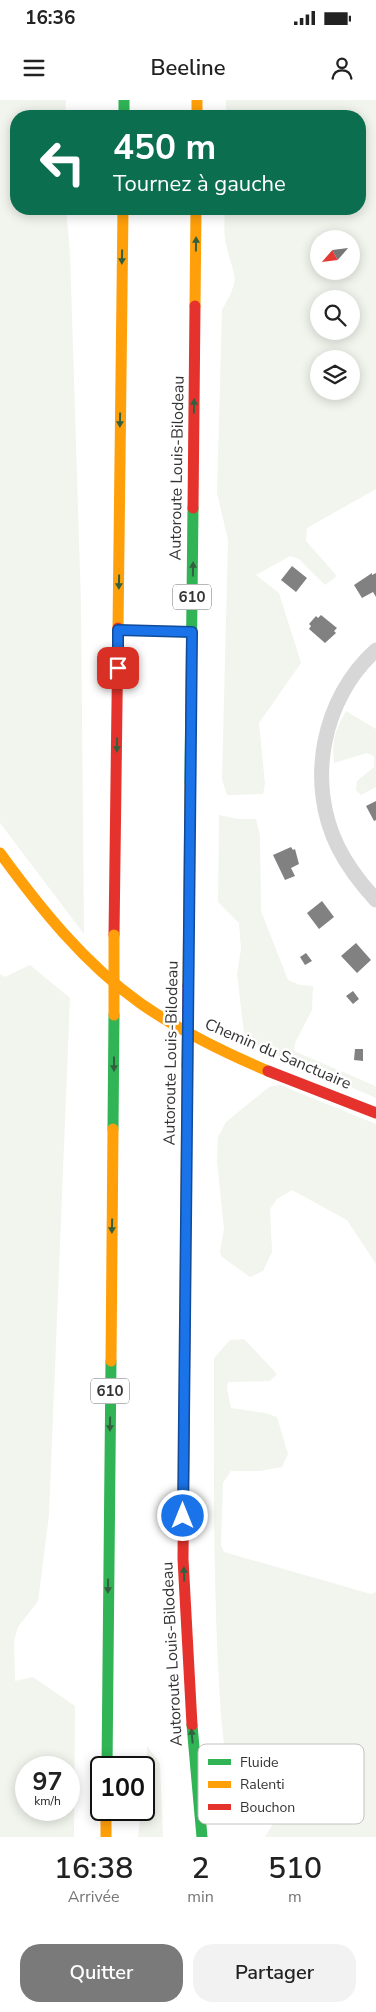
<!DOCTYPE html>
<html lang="fr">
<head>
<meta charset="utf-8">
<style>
	:root { --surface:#fff; --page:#f2f2f2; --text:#222; --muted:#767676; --accent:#7a7a7a }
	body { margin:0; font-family:"Nunito Sans",sans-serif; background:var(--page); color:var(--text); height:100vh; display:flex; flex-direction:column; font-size:19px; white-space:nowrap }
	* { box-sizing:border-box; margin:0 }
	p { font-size:16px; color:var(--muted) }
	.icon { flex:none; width:28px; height:28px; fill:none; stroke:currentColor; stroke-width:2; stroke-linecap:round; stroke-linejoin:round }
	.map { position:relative; height:1737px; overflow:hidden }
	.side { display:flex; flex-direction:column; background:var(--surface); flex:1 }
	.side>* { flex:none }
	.top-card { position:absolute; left:10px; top:10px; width:356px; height:105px; border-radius:20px; box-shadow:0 2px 12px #0003; background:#0b6e4f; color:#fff; overflow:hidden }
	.needle { width:32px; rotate:242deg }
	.tools { position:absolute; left:310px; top:130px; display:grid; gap:10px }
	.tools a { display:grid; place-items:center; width:50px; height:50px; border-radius:50%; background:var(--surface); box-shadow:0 2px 12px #0003; font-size:25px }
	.speed { position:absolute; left:15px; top:1656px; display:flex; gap:10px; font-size:25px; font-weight:700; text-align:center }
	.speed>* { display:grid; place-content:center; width:65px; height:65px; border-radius:50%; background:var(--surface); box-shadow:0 2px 12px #0003; line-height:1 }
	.speed small { font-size:12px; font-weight:400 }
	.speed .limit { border:2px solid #111; border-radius:8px; background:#fff; color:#111 }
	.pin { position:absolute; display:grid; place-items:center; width:42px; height:42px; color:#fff; margin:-21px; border-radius:10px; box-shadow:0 2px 8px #0006 }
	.me { position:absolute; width:55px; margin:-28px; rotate:0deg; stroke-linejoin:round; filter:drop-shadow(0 0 4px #0008) }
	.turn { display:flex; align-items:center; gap:18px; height:105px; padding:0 20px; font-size:22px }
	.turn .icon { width:65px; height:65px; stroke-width:2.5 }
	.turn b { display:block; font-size:35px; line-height:42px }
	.eta { display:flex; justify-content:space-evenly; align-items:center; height:85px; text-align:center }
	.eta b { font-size:30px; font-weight:600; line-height:35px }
	.primary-button { display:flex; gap:10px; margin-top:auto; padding:10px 20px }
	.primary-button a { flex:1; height:58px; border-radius:20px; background:var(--accent); color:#fff; font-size:20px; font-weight:600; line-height:58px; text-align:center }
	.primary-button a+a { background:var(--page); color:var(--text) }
	.status { display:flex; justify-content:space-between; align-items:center; height:35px; padding:0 25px; background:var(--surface); direction:ltr }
	.status svg { height:14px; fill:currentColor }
	header { display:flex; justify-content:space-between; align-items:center; height:65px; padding:0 20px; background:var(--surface); font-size:22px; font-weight:600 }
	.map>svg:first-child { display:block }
	.green { fill:#f1f5ed; fill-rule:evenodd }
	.building { fill:#818181 }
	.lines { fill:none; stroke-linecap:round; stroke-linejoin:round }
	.lane { stroke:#d7d7d7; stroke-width:8 }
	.street { stroke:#d7d7d7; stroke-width:15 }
	.fast { stroke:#30b455; stroke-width:11 }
	.slow { stroke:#ff9f0a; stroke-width:11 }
	.jam { stroke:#e5322d; stroke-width:11 }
	.slow-bridge { stroke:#ff9f0a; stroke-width:11 }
	.jam-bridge { stroke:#e5322d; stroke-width:11 }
	.oneway { fill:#32603f }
	.route-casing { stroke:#114b97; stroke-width:12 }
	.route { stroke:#1a73e8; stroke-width:9 }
	.labels { text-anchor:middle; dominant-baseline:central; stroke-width:5; stroke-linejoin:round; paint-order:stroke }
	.shield { fill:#fff; stroke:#707070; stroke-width:1 }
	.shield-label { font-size:15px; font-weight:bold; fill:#333 }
	.street-label { font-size:16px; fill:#333; stroke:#fff }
	.key { fill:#fff; stroke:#c2c2c2; stroke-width:1 }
	.key-label { font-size:14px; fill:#333 }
</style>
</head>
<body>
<div class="status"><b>16:36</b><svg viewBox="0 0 49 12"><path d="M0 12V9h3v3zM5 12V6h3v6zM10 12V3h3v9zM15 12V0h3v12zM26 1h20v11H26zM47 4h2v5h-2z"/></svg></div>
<header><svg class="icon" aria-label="menu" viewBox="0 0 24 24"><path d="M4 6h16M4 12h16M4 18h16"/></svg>Beeline<svg class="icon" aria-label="person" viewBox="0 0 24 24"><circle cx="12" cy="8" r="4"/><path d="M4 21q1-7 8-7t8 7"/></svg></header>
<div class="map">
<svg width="376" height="1737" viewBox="0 0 376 1737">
	<rect width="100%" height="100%" fill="#fff"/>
	<path class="green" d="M0,0H66L65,16H16V109H66L70,153L81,505L84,834L0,723Z
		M226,0H376V389L307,428L306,441L337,476L325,485L299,459L290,456L256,475L279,493L301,563L259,623L265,684L263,694L227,695L222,679L228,440L217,393L222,210C242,175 234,180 226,144C223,133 225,120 225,109H360V16H226ZM319,139H351V171H319ZM319,199H351V231H319ZM319,259H351V291H319Z
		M346,611L376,629V687L361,695L356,690L357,681L374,667V656L367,653L334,663C331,642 336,628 346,611Z
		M219,715L238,719H256L260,735L261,811L288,880L300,885L313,886L312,910L295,943L294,951L373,985L376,987V998L245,941L237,874L241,849L239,823L218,802Z
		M30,865L70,898L49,1415L38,1501L18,1527L14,1541L15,1581L33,1577L75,1606L74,1737H0V874L5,877ZM26,1668H69V1710H26Z
		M280,985L376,1024V1164L347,1120L292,1090L277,1099L270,1109L272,1152L263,1171L250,1177L222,1157L220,1152L224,1129L217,1061L218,1037L226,1022L269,987Z
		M244,1239L277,1274L270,1281L228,1282L227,1289L231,1308L265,1313L277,1317L288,1354L282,1367L259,1371H231L223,1383L221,1445L224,1452L371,1494L376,1492V1737H265L274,1722L236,1700C220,1648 220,1596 217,1542C213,1448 214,1353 214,1258L230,1240Z
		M147,1646L160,1663L163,1737H138L141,1710H144Z"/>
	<path class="building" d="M292,466L307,478L296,492L281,480Z
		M372,473V475L376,473V497L373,492L362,498L354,485Z
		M321,515L337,528L334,531L336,533L325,543L309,529L311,526L309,524L316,516L318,518Z
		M376,701V720L374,721L366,706Z
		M291,747L293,750L295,749L299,764L291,768L295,776L285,780L273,755Z
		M322,801L334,817L319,829L307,813Z
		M356,843L371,860L357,873L341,856Z
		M306,853L312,861L305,865L300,857Z
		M353,891L359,899L353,904L346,896Z
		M355,949H363V961L354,960Z"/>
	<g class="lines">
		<path class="lane" d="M121,530L187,532"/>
		<path class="street" d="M376,550C322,598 306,683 338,747C348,767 361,784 376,800"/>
		<path class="fast" d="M124,0V16
			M190,682L193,408
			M113,1029L114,915
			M192,1625L202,1737
			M107,1668L111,1261"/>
		<path class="slow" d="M197,0V16
			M195,206L196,109
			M118,528L123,109
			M0,753C40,808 84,863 140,903C180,931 223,952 268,971
			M188,885L190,682
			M185,1215L187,966
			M111,1261L113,1029
			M106,1710V1737"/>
		<path class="jam" d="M193,408L195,206
			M114,835L118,528
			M268,971L376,1013
			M185,1215L183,1459L192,1625"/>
		<path class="slow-bridge" d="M114,835V915"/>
		<path class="jam-bridge" d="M187,966L188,885"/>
	</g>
	<defs><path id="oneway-solid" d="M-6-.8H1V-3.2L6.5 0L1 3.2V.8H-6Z" transform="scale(1.25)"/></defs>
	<g class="oneway">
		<use href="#oneway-solid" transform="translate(196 144) rotate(-89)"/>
		<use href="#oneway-solid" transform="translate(122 157) rotate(91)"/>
		<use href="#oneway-solid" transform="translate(194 306) rotate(-89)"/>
		<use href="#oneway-solid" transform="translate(120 320) rotate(91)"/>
		<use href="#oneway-solid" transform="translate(193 469) rotate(-89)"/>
		<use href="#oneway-solid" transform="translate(119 482) rotate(91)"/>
		<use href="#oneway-solid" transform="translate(117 645) rotate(91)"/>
		<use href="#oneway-solid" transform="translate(114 964) rotate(90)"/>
		<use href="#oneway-solid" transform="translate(112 1126) rotate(91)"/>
		<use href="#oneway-solid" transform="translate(110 1324) rotate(91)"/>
		<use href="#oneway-solid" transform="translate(184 1474) rotate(-91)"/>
		<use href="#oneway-solid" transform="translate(108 1486) rotate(91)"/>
		<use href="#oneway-solid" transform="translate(192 1636) rotate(-95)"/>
	</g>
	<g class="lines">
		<defs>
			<path id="route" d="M118,568V530L192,532L183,1416"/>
		</defs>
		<use href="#route" class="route-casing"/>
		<use href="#route" class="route"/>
	</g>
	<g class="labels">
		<g class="shield">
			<rect x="173" y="484.5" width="38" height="25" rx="4"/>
			<rect x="91" y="1278.5" width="38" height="25" rx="4"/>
		</g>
		<g class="shield-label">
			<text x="192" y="497">610</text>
			<text x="110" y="1291">610</text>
		</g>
		<g class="street-label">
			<text transform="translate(177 368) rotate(-89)">Autoroute Louis-Bilodeau</text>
			<text transform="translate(171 953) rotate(-89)">Autoroute Louis-Bilodeau</text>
			<text transform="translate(278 954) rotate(23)">Chemin du Sanctuaire</text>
			<text transform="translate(172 1554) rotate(-93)">Autoroute Louis-Bilodeau</text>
		</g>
	</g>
	<rect x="198" y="1644" width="166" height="80" rx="8" class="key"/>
	<rect x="208" y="1659" width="23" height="6" fill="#30b455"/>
	<rect x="208" y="1681" width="23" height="7" fill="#ff9f0a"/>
	<rect x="208" y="1704" width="23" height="6" fill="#e5322d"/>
	<g class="key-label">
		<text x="240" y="1667">Fluide</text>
		<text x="240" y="1689">Ralenti</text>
		<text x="240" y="1712">Bouchon</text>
	</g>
</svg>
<div class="tools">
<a><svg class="needle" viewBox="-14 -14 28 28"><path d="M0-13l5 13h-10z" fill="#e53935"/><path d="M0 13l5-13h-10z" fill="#767676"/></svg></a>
<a><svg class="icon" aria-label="search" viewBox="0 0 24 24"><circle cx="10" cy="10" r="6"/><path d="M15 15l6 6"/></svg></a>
<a><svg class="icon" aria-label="layers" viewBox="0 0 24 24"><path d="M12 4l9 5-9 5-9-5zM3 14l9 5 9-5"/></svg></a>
</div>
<div class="speed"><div>97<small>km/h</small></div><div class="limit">100</div></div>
<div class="pin" style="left:118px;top:568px;background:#d93025"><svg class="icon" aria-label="arrive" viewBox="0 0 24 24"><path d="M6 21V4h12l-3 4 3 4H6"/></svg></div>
<svg class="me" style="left:183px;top:1416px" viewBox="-20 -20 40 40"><circle r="17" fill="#1a73e8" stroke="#fff" stroke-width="3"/><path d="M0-11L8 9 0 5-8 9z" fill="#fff"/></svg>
<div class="top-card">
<div class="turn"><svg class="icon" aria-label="left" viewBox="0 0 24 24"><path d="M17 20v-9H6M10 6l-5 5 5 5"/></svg><div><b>450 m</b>Tournez à gauche</div></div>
</div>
</div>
<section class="side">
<div class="eta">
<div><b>16:38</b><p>Arrivée</p></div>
<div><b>2</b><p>min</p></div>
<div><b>510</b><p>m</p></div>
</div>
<div class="primary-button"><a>Quitter</a><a>Partager</a></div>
</section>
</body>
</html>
